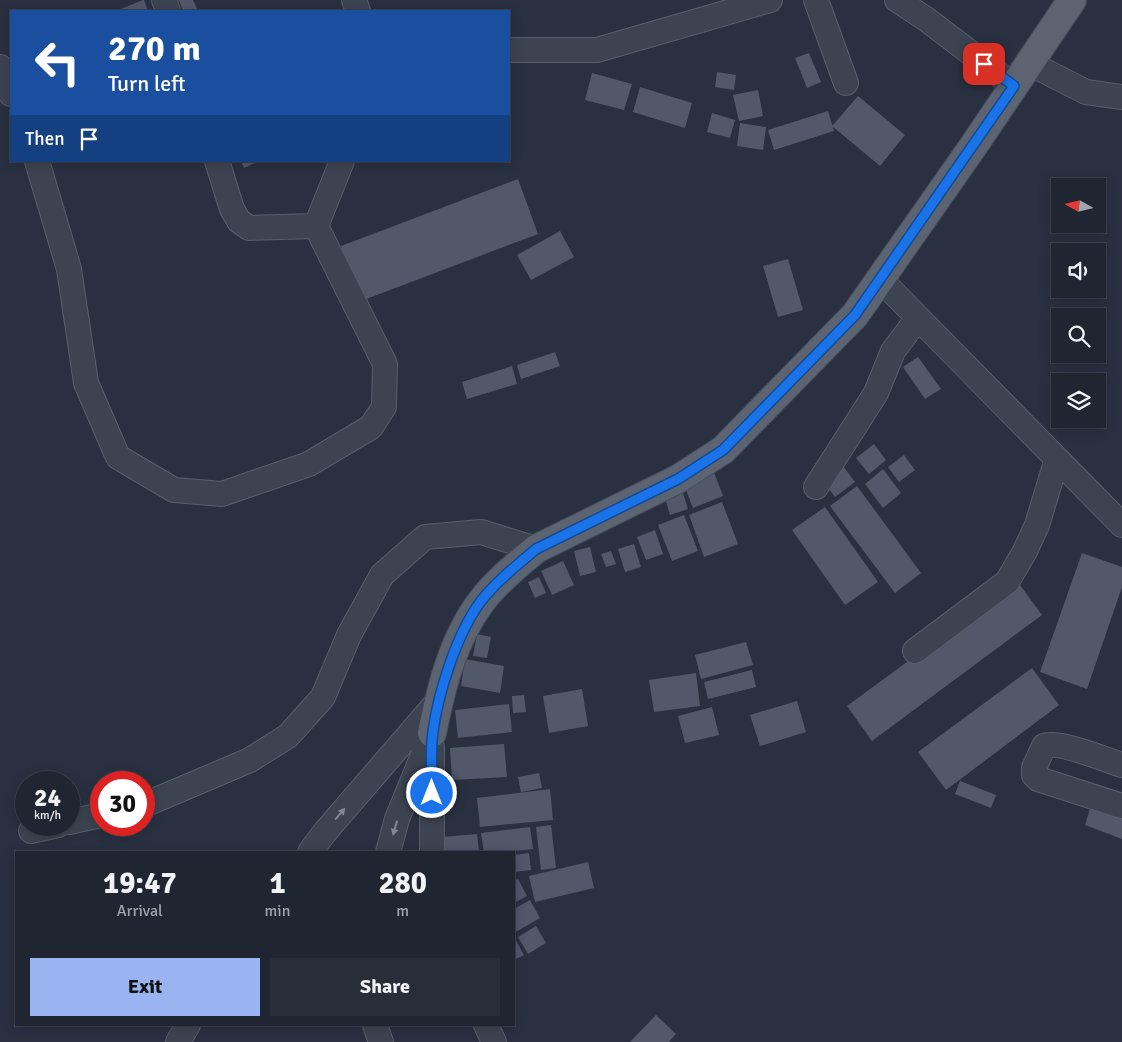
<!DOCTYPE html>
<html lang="en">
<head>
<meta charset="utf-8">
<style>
	:root { --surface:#1f2531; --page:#272d39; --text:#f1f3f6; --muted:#a1a5ab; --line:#3c424d; --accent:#9ab3f1 }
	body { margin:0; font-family:Signika,sans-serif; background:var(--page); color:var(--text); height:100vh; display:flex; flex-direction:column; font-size:19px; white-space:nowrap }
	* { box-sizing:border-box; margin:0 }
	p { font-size:16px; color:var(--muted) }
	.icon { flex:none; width:28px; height:28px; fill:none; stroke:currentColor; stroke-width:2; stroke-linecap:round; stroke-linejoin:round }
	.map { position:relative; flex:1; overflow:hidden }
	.sheet { position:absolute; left:15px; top:851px; width:500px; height:175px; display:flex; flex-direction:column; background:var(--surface); border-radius:0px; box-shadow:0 2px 12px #0003,0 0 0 1px var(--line) }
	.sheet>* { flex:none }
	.guide { position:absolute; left:10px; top:10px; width:500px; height:152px; border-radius:0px; box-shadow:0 2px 12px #0003,0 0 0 1px var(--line); background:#1a4fa0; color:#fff; overflow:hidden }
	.needle { width:32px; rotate:278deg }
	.tools { position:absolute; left:1051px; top:178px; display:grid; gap:10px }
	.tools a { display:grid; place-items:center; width:55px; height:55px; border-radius:0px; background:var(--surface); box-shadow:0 2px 12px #0003,0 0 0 1px var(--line); font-size:25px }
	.speed { position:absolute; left:15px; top:771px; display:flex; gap:10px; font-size:25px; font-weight:700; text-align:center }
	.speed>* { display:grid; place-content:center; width:65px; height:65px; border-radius:50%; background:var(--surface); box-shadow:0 2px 12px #0003,0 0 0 1px var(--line); line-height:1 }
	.speed small { font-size:12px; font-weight:400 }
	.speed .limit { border:8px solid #d22; background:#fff; color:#111 }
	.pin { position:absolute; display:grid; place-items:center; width:42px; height:42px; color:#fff; margin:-21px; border-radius:10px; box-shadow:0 2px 8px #0006 }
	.me { position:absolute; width:55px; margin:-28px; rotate:0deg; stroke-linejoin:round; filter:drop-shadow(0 0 4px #0008) }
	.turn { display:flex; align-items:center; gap:18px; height:105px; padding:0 15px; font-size:22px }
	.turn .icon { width:65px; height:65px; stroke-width:2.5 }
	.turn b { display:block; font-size:35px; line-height:42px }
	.then { display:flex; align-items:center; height:48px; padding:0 15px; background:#0003; gap:10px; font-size:19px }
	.eta { display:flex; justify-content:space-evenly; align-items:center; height:85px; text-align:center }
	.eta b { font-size:30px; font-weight:800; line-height:35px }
	.button { display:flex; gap:10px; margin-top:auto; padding:10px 15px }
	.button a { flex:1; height:58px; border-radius:0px; background:var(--accent); color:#111; font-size:20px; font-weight:800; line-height:58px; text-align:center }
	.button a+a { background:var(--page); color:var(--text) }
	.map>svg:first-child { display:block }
	.building { fill:#50586a }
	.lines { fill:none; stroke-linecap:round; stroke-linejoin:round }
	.minor-casing { stroke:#585f6b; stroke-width:26 }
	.major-casing { stroke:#474d5a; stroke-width:30 }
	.minor { stroke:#3d4451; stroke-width:24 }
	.major { stroke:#5c6371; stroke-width:28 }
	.oneway { fill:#828894 }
	.route-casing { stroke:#114b97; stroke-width:12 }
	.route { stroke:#1a73e8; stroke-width:9 }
</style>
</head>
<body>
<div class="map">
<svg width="1122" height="1042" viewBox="0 0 1122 1042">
	<rect width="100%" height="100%" fill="#293141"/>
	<path class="building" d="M144,0L148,11H116L143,0Z
		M179,0H193L198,11H183Z
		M809,53L821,82L807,88L795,58Z
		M717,72L736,75L734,90L715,87Z
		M592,73L632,84L624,110L585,100Z
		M640,87L692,103L685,128L633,112Z
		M758,90L763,116L739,121L733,95Z
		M858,96L905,135L880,166L832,126Z
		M828,111L834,131L774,150L768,130Z
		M712,113L735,120L730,138L707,132Z
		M740,123L766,127L763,150L737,146Z
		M241,161H259L244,168Z
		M518,179L538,234L361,301L341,246Z
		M560,231L574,257L531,280L517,255Z
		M788,259L803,310L778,317L763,266Z
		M555,352L560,366L521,379L517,365Z
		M918,357L941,389L925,399L903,367Z
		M512,366L517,384L467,399L462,382Z
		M874,444L886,460L869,474L856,458Z
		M904,455L915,470L899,482L888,467Z
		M843,466L855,482L835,497L823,481Z
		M883,469L901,493L883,508L865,484Z
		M714,472L723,496L693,508L684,485Z
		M857,486L921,573L895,593L830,506Z
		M683,493L688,509L670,515L665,498Z
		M722,502L738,544L704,557L689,515Z
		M825,507L878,582L845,605L792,530Z
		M684,515L698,551L672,561L658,525Z
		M655,530L663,554L646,560L637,537Z
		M634,544L641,567L625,572L618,549Z
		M590,547L596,572L580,576L574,551Z
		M611,551L616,564L606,567L601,554Z
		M1082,553L1122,567V587L1087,689L1040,672Z
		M563,561L574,585L552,595L541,571Z
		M539,577L546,593L535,598L528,582Z
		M1017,581L1042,615L872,741L847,706Z
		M477,634L491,637L487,658L473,656Z
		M746,642L753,665L701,679L695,655Z
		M465,659L504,666L500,693L461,686Z
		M1032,668L1059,705L946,790L918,752Z
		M752,670L756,687L708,699L704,682Z
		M696,673L700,706L654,712L649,680Z
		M582,689L588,726L549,733L543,696Z
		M524,695L526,712L513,713L512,696Z
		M797,701L806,732L760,746L750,715Z
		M509,704L512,732L458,738L455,710Z
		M712,707L719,735L685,743L678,716Z
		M504,744L507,777L452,780L450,748Z
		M539,773L542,788L521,792L518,777Z
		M960,781L996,795L991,808L955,794Z
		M550,789L553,820L480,827L477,798Z
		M1091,806L1122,817V839L1085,825Z
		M551,825L556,868L541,870L536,827Z
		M530,827L533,849L506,852H484L481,833Z
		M477,834L479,852H443L441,837Z
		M529,853L531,870L514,872V855Z
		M588,862L594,888L535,902L529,876Z
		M518,879L527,896L514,903V881Z
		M530,900L540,918L514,933V909Z
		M536,926L546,943L528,954L518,937Z
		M514,937L524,955L514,960Z
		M656,1015L676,1034L669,1042H630Z"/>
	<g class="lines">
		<defs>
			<path id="minor" d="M164,0L168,11
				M354,0L358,11
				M816,0L846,83
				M897,0L926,19L1014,86
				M509,50H597L770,0
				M1029,63L1086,92L1122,97
				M0,67L11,94
				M37,161L69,269L86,383L118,457L174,490L222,494L309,464L371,427L384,407L385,364L316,226L249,228L239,221L232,209L217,161
				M316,226L342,161
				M880,279L1122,525
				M816,487L876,393L893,351L918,318
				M915,651L1007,582L1025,551L1037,525L1057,459
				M1122,765C1106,760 1058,740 1044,746L1034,768V775L1038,779L1122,806
				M144,805L250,760L288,736L323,697L349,635L382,575L425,537L481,532L536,549
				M69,822L101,815
				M31,831L58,825
				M310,852L325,832L439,700
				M388,852L397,819L432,733
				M432,852V747
				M375,1025L381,1042
				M486,1025L494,1042
				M178,1042L188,1025"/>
			<path id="major" d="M432,733C441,688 453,639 481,602C496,582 517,565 536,549L678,479L723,450L855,315L972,148L1072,0"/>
		</defs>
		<use href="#minor" class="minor-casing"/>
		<use href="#major" class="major-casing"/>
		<use href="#minor" class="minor"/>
		<use href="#major" class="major"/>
	</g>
	<defs><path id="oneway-solid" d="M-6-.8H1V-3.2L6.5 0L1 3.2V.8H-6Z" transform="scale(1.25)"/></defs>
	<g class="oneway">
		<use href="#oneway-solid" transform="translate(340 814) rotate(-49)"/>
		<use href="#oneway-solid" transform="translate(395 828) rotate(106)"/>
	</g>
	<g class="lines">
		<defs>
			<path id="route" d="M432,793C432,773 430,752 433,732C438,693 457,633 481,601C496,582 517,565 536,549L678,479L723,450L855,315L1014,86L984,64"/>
		</defs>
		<use href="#route" class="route-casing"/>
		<use href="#route" class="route"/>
	</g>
</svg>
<div class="tools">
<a><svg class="needle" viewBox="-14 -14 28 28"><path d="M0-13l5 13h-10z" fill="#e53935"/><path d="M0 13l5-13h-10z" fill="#a1a5ab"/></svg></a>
<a><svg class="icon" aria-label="sound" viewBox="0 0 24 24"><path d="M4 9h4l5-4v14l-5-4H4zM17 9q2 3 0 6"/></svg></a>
<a><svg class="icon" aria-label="search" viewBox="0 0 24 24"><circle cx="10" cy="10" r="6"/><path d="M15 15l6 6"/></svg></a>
<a><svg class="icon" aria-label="layers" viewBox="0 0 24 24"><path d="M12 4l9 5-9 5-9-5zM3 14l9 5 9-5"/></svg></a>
</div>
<div class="speed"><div>24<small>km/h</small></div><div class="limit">30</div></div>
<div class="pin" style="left:984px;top:64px;background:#d93025"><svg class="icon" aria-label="arrive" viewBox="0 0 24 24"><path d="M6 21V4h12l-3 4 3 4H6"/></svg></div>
<svg class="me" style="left:432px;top:793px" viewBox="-20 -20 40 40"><circle r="17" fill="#1a73e8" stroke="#fff" stroke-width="3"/><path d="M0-11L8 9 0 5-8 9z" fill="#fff"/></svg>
<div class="guide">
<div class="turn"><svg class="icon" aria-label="left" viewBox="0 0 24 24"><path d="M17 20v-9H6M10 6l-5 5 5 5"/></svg><div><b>270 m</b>Turn left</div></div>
<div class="then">Then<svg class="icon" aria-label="arrive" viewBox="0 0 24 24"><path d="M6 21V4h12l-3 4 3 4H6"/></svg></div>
</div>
<section class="sheet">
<div class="eta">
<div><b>19:47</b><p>Arrival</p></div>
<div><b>1</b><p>min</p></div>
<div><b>280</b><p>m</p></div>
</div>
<div class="button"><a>Exit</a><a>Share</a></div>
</section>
</div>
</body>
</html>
